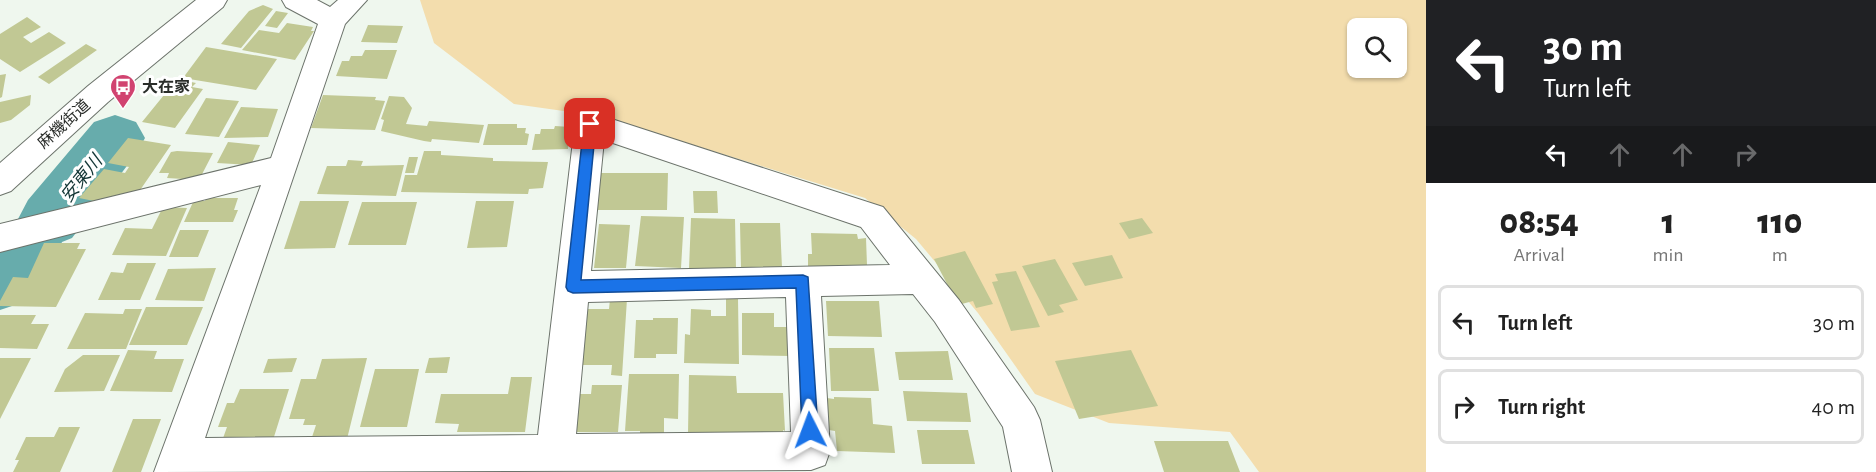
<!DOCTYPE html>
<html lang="en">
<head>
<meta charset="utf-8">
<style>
	:root { --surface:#fff; --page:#f6f6f6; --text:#222; --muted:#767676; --line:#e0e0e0 }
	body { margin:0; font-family:"Alegreya Sans","Noto Sans JP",sans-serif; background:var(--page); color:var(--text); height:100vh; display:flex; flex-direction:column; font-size:22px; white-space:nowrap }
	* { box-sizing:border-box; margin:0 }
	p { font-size:20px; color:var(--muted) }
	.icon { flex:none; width:33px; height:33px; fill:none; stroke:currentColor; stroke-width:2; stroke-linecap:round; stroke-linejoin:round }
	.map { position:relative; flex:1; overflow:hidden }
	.sheet { display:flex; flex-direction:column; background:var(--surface); width:450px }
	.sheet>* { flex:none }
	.top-card { background:#202124; color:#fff; overflow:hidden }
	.fabs { position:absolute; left:1347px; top:18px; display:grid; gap:12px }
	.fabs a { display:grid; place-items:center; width:60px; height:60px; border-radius:9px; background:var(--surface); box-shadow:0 2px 4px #0004; font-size:30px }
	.pin { position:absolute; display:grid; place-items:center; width:51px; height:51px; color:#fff; margin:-26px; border-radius:12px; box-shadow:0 3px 9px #0006 }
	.me { position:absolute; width:66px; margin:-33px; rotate:357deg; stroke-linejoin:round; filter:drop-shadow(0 0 4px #0008) }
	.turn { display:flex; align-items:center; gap:21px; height:126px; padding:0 18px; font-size:27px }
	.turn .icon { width:78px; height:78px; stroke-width:2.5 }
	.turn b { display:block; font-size:42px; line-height:51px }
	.lanes { display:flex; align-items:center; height:57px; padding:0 18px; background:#0003; justify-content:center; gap:30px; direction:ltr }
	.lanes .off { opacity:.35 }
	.eta { display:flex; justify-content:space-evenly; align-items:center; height:102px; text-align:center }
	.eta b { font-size:36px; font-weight:800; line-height:42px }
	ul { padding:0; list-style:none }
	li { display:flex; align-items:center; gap:18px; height:75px; margin:0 12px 9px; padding:0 6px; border:3px solid var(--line); border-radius:9px }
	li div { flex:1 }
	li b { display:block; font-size:22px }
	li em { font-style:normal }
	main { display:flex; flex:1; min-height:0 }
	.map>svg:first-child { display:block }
	.green { fill:#f3ddad; fill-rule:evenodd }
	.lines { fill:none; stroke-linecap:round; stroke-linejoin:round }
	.river { fill:#67acac; fill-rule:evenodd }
	.building { fill:#c1c894 }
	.street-casing { stroke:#6c736b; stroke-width:2 }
	.secondary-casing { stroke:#6c736b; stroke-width:2 }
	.street { fill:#fff; fill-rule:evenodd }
	.secondary { fill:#fff; fill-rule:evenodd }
	.route { fill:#1a73e8; stroke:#114b97; stroke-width:1.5 }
	.labels { text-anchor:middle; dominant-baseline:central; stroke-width:6; stroke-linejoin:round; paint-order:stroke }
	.poi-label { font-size:16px; font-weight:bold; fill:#2a2d2a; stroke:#fff; text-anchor:start }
	.street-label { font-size:16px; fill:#2a2d2a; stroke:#fff }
	.water-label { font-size:18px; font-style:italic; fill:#123535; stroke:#fff }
</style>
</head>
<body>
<main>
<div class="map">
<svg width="1426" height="472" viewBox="0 0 1426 472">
	<rect width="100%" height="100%" fill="#eff7ee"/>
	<path class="green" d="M420,0H1426V472H1259L1230,432L1109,423L1035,394L978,313L916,239L865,198L599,116L514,104L434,43ZM1358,28H1396V68H1358Z"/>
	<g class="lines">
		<path class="river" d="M115,115L136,122L145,138L136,154L72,238L62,242L53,263L24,302L0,310V232L7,223L18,219L28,200L94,122Z"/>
	</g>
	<path class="building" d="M263,5L273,9L241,48L221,44L249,11Z
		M276,11L288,13L277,28L265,26Z
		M27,17L41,27L23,37L31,43L49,32L66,43L20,72L0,59V34Z
		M287,23L313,27L311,31H314L295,60L242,50L259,30L279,33Z
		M368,25L403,26L397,43L361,42Z
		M86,44L97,50L49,84L38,77Z
		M206,47L277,59L256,90L183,78Z
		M365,50H397L387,79L336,76L342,61H349L351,56H362Z
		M6,74L2,97L0,98V75Z
		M177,79L196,83L192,87L203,89L175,128L142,122Z
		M31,95L30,105L11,120L0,123V102Z
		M323,95L376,97L375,100L385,101L375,130L311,128Z
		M389,96L404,97L412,108L406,124L427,126L429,121L484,125L479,143L432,139L431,142L424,141L381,131L384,120L381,119Z
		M206,98L239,101L219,137L185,134Z
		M241,107L278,109L268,137L224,138Z
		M488,124H517V128H526L525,133L529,134L527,145H483Z
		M555,126L570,127L568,149L532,150L535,134H540L541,129H554Z
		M128,138L171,145L134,199L124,201L102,198L99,202L79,198L104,169L125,173L129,167L108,163Z
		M228,142L260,145L251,165L217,163Z
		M177,151L213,153L199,180L167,178L169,173H159L171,152Z
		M424,151H441V155L493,158V161L548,162L543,188L529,189L528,194L401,192L405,175H417Z
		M409,157H418L414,173H405Z
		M348,160L363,161L361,166L404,165L396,196L317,194L327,166H346Z
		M595,173H668L667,210H591Z
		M693,191H717L718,213H694Z
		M206,198H238L234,210H238L233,222H184L194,200L205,201Z
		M300,201H349L335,248L284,249Z
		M476,201H514L507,247L467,248Z
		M362,202H417L406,245H348Z
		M163,207L187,208L166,256L112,255L125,228L152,229Z
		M641,216L684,217L681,268L635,266Z
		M691,218L735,219L736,269H689Z
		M1142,218L1153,233L1129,239L1119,223Z
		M740,223H780L782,268H741Z
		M599,224L630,225L626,268H594Z
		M180,230H209L198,257H169Z
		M811,233L857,234L858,239L866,238L867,265H860L859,268L808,267V254H812Z
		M44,243H80L77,249H86L56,307L0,306V301L13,277L28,278Z
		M965,251L993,304L976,308L973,301L958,305L934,259Z
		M1112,255L1123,278L1085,286L1072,263Z
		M1055,259L1078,300L1059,305L1064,312L1048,316L1022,266Z
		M127,263H156L140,300H98L111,272L123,273Z
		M216,268L204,301L155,300L168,269Z
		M1016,271L1040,327L1011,331L992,282L998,281L995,274Z
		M610,299H627L622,376L611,375L612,365H578L585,309H609Z
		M726,299H738L739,364L684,363L685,334L690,335L691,309L711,310V316H726Z
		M826,301H879L882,337L828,336Z
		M146,307H203L187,345H129Z
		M125,309H142L126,349H67L85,313L123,314Z
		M742,313H774V327H789L791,356L742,355Z
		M0,315H36L31,324H49L37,349L0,348Z
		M653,318H678L677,354H656V358H634L636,320H653Z
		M829,348H874L879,391H831Z
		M128,350L157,351L154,359H184L172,392L110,391Z
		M1131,350L1158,406L1079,419L1055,361Z
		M948,351L953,380H899L895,352Z
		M83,355H120L104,391L54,392L65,369Z
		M450,357L447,373H425L429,358Z
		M0,358H31L0,419Z
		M297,358L292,372L263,373L268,359Z
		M367,358L346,443H310L316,425H303L305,419H289L301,379H316L322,359Z
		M375,369H419L407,427H360Z
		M629,374H679L678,419L664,418V438L640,439V431H625Z
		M689,375L736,376L737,393H783L785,431L783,430V436L688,433Z
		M511,377H532L525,432H457L459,424L435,423L441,394H508Z
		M592,385H622L618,432H572L577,394H591Z
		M240,389H289L273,440L222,441L227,427H218L227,403H234Z
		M903,391L967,393L971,422L907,421Z
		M834,397L871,398L873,424L892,426L895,453L837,451L835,431L829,430L827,398L834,399Z
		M133,419H161L141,472H112Z
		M59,427H80L60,472H13L19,460H15L26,437H54Z
		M917,430H968L975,464H922Z
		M1154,441H1228L1240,472H1164Z"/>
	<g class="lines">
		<defs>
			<path id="street" d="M282,0H317L330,7L338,0H367L345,24L205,438L538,435L575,124L579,116L590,112L883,207L959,300L1034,407L1040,420L1052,472H1012L1003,427L935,322L913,294L821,296L830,451L825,465L811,470L154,472L261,185L0,252V224L271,158L318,24L286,7ZM604,140L861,227L890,265L591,271ZM786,297L791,432L576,434L588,302Z"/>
			<path id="secondary" d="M196,0H227L223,7L108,102L11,191L0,195V163L88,86Z"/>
		</defs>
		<use href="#street" class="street-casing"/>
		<use href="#secondary" class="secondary-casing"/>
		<use href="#street" class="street"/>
		<use href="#secondary" class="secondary"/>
	</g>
	<path class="route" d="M590,119L596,124L581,280L803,275L808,277L818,430L815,435L810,438L804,435L802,430L796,288L573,293L568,291L566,287L584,124Z"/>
	<defs>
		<symbol id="bus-pin" viewBox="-11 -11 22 30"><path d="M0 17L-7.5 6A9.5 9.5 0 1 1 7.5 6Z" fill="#d14370" stroke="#fff"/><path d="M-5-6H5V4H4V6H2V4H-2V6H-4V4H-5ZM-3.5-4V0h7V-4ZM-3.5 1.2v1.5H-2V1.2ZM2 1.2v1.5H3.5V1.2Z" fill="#fff"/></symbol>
	</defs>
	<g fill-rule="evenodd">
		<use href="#bus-pin" x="108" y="72" width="30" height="40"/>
	</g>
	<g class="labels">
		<g class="poi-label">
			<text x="142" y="87">大在家</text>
		</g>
		<g class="street-label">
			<text transform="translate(64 124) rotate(-42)">麻機街道</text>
		</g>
		<g class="water-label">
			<text transform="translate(82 179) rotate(-51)">安東川</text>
		</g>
	</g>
</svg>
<div class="fabs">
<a><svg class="icon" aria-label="search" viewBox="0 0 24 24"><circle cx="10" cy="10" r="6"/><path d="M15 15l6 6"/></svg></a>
</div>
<div class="pin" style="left:590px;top:124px;background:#d93025"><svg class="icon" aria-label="arrive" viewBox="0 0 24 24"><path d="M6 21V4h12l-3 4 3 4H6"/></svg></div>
<svg class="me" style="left:810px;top:430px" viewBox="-20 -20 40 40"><path d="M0-17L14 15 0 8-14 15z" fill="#1a73e8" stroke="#fff" stroke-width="4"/></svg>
</div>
<section class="sheet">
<div class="top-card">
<div class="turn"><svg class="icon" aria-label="left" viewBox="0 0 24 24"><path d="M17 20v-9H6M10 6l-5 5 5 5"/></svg><div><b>30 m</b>Turn left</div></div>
<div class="lanes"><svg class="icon" aria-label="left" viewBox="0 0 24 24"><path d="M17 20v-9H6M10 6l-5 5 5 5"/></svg><svg class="icon off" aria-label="ahead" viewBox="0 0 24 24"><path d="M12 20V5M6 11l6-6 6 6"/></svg><svg class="icon off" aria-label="ahead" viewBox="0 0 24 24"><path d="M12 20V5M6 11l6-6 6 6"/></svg><svg class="icon off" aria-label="right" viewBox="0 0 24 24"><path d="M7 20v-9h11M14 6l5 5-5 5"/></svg></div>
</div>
<div class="eta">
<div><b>08:54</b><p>Arrival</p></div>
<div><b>1</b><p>min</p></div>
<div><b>110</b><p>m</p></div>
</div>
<ul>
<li><svg class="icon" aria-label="left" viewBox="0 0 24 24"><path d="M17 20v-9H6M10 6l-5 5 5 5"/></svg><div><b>Turn left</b></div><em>30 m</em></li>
<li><svg class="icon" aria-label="right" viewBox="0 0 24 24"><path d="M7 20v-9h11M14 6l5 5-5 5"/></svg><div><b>Turn right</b></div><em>40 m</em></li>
</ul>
</section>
</main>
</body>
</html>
